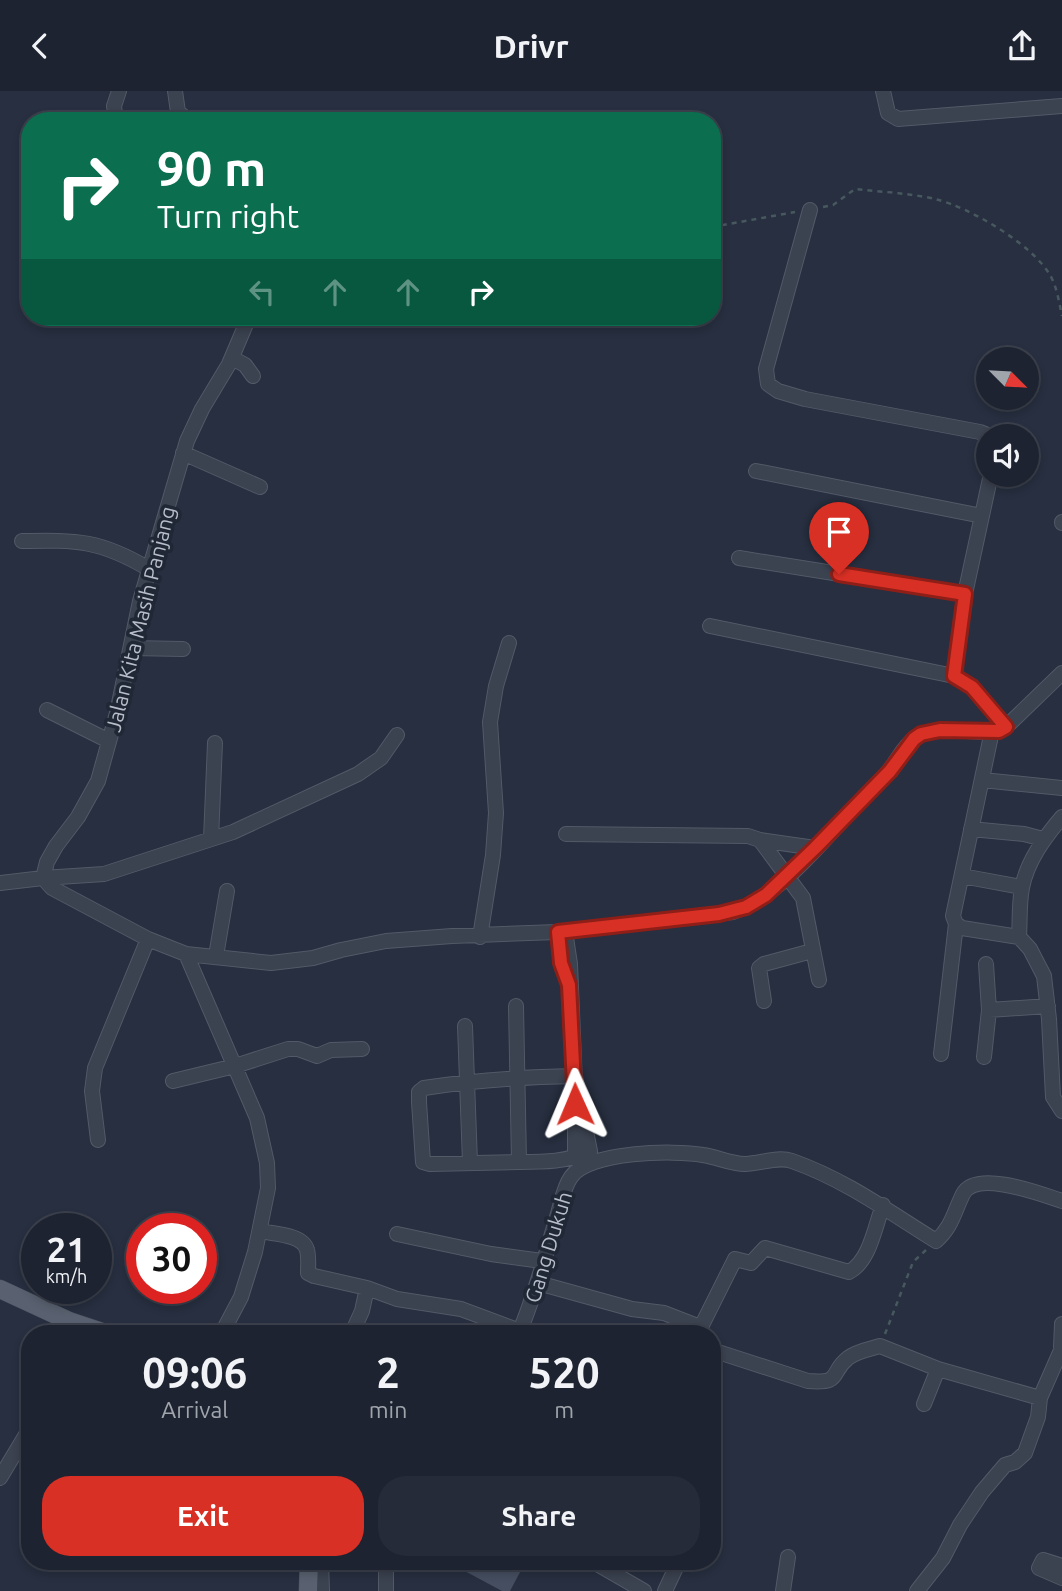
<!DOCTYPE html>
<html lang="en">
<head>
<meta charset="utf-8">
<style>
	:root { --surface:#1d2330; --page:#252b38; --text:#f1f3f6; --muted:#a0a4ab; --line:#3b404c; --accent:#d93025 }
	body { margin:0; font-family:Ubuntu,sans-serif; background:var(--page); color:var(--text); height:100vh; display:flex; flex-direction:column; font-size:26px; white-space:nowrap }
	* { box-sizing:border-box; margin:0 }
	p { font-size:23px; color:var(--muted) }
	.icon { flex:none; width:38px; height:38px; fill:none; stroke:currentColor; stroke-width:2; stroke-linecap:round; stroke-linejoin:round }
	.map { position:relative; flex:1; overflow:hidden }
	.details { position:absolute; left:21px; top:1234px; width:700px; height:245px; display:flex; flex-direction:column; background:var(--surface); border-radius:28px; box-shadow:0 4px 10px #0003,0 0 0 2px var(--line) }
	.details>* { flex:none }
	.hud { position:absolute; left:21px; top:21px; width:700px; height:214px; border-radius:28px; box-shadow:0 4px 10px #0003,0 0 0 2px var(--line); background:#0b6e4f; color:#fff; overflow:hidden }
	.needle { width:46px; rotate:114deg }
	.fabs { position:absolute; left:976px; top:256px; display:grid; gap:14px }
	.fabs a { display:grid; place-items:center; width:63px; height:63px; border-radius:50%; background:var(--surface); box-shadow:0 4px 10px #0003,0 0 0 2px var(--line); font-size:35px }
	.speed { position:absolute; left:21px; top:1122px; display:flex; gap:14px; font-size:35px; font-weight:700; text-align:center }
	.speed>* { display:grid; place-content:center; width:91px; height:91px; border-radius:50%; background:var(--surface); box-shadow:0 4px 10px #0003,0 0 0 2px var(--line); line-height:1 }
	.speed small { font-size:18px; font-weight:400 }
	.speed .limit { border:10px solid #d22; background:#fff; color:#111 }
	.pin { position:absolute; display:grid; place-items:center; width:60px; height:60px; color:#fff; margin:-72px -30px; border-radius:50% 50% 50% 0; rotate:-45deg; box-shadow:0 0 7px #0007 }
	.pin .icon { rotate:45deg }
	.me { position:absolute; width:77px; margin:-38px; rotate:359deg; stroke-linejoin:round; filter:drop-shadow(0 0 5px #0008) }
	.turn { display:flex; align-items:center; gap:24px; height:147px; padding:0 21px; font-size:32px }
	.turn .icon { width:91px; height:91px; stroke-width:2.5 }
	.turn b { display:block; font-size:49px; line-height:60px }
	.lanes { display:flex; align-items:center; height:66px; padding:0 21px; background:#0003; justify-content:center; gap:35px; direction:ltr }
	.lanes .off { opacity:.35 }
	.eta { display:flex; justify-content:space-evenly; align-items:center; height:119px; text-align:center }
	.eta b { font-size:42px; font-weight:700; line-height:49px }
	.primary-button { display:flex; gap:14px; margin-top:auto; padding:14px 21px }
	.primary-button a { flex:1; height:80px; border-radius:28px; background:var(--accent); color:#fff; font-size:28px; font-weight:700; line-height:80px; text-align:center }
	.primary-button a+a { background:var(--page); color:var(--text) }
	header { display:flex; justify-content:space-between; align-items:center; height:91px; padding:0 21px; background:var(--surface); font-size:32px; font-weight:700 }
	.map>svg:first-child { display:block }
	.building { fill:#464f61 }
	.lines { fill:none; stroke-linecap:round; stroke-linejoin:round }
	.minor-casing { stroke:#535a67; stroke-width:16 }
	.major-casing { stroke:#454b59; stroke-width:19 }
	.path { stroke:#47595e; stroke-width:2.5; stroke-dasharray:5 5; stroke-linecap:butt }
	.minor { stroke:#3b4250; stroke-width:14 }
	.major { stroke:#596170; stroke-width:18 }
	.route-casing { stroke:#8d1f18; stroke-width:18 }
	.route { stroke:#d93025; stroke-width:12 }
	.labels { text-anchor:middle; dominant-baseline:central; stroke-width:7; stroke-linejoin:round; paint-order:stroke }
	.street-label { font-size:21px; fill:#b8bdca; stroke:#202735 }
</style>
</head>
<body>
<header><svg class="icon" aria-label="back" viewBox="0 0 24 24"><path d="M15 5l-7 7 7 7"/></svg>Drivr<svg class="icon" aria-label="share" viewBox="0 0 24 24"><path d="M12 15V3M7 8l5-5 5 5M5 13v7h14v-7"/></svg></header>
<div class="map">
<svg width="1062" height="1500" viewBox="0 0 1062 1500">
	<rect width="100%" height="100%" fill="#272f40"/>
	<path class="building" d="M465,1470H526L510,1500H502L461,1478Z"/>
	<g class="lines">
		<defs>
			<path id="minor" d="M175,0L178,21L189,30
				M883,0L888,22L898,28L1062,15
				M116,30L114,15L119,0
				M810,119L766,278L768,293L778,300L805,308L980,341L990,345
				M249,226L229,273L202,318L187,350L140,510L117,622L98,690L78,726L56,755L47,771L43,787L104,783L233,741L358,683L381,667L397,644
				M232,267L245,274L253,285
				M183,362L260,396
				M756,380L982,425
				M1062,432V431
				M22,450C78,449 100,449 149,478
				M739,467L965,503
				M710,535L954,585L972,596L1006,636
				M131,557L183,558
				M954,585L965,503L991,383
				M47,619L109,650
				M992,640L953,825L956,833L962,837L1019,846L1030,858L1044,885L1049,928L1053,1006L1062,1020
				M982,689L1062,697
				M971,738L1024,743L1043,748
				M566,743L748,745L760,749L803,807L819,889
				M211,748L215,652
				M760,749L815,757
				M962,785L1022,796
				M0,792L43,787L52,797L148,848L186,863L257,1027L267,1072L268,1097L255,1161L241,1206L222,1242
				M565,840L570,873L575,992
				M480,846L493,764L496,722L490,631L496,595L509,552
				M1019,846C1020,830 1019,812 1022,797C1027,770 1045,746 1062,726
				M186,863L271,872L313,867L341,859L386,850L452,845L557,841L733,821C778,805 818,756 850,721C862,707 876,695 887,682C897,671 902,657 914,648C942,627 981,651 1007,635L1062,582
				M216,865L227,800
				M986,873L989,919
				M764,910L759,877L764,873L812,860
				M516,915L519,1071L430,1073L423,1071L419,1011V1001L424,997C475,989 524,986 575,985L590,1060C567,1071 545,1071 519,1071
				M465,935L470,1072
				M941,963L956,833
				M984,966L989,919L1048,915
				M173,990L235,975L288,958H298L317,965L331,959L362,958
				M575,1016V1067
				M98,1049L92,1000L95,977L148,848
				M260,1140C273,1143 303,1143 307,1159C309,1166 308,1175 308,1182L314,1185L367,1197L397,1208L461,1218L520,1240
				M397,1143L491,1163L542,1170
				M538,1192L632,1218L664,1222L700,1236
				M352,1242L362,1220L367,1197
				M519,1242C535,1205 545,1165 557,1126C561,1114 563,1097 571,1086C588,1060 675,1059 703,1064C717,1066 731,1073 745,1073C760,1073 777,1065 792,1070C846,1089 889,1121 936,1150C952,1136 954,1121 963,1103C976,1078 1041,1103 1062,1110
				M698,1242L735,1168L751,1172L765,1157L849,1181C870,1170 875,1135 883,1114
				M1061,1256L1062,1233
				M712,1259L808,1290C843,1293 829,1282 848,1267C857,1260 870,1258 880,1255L938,1278L1040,1307
				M924,1313L938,1278
				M0,1387L30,1337
				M321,1470L322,1500
				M592,1470L644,1500
				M386,1471V1500
				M1062,1475L1043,1469L1039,1477L1062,1487
				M665,1500L679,1470
				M783,1500L788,1466
				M917,1500L943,1467L960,1434L982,1401L1005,1374L1015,1371L1025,1362L1038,1326L1040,1307L1062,1257"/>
			<path id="major" d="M0,1198L69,1230L105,1242
				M308,1500L309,1470"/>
		</defs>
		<use href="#minor" class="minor-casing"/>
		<use href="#major" class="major-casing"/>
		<path class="path" d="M823,116L833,114L855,98C881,101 909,102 935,108C969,116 1032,153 1050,184C1057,196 1059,211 1062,225
			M712,136L795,121
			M885,1243L913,1171L926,1159"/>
		<use href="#minor" class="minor"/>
		<use href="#major" class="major"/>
	</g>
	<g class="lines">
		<defs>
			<path id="route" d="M575,1013L569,894L561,872L558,841L719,823L746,816L766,804L815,757L890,680L914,648L921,643L940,639L999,640L1006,636L972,596L954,585L965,503L839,483"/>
		</defs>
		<use href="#route" class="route-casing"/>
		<use href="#route" class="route"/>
	</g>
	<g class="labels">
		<g class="street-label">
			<text transform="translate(140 528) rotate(-76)">Jalan Kita Masih Panjang</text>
			<text transform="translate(548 1156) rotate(-73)">Gang Dukuh</text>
		</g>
	</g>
</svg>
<div class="fabs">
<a><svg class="needle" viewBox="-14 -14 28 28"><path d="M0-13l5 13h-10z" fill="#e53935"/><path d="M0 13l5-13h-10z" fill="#a0a4ab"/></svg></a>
<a><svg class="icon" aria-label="sound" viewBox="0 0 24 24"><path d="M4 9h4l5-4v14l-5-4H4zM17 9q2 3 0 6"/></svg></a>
</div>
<div class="speed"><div>21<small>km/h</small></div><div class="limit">30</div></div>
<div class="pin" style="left:839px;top:483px;background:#d93025"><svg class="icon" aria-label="arrive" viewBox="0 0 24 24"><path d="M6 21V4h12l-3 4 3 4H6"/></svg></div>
<svg class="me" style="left:575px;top:1013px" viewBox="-20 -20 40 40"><path d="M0-17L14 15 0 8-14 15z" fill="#d93025" stroke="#fff" stroke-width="4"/></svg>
<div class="hud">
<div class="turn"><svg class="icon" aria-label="right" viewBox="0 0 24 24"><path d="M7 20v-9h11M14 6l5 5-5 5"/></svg><div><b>90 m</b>Turn right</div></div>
<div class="lanes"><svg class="icon off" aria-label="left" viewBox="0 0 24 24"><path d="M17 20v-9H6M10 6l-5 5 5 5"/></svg><svg class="icon off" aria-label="ahead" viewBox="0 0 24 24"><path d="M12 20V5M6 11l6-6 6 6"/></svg><svg class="icon off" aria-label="ahead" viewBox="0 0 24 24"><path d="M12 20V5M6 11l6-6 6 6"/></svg><svg class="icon" aria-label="right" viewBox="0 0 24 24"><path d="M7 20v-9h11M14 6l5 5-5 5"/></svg></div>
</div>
<section class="details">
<div class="eta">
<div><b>09:06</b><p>Arrival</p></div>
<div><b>2</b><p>min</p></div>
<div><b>520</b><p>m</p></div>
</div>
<div class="primary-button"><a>Exit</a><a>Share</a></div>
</section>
</div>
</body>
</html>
